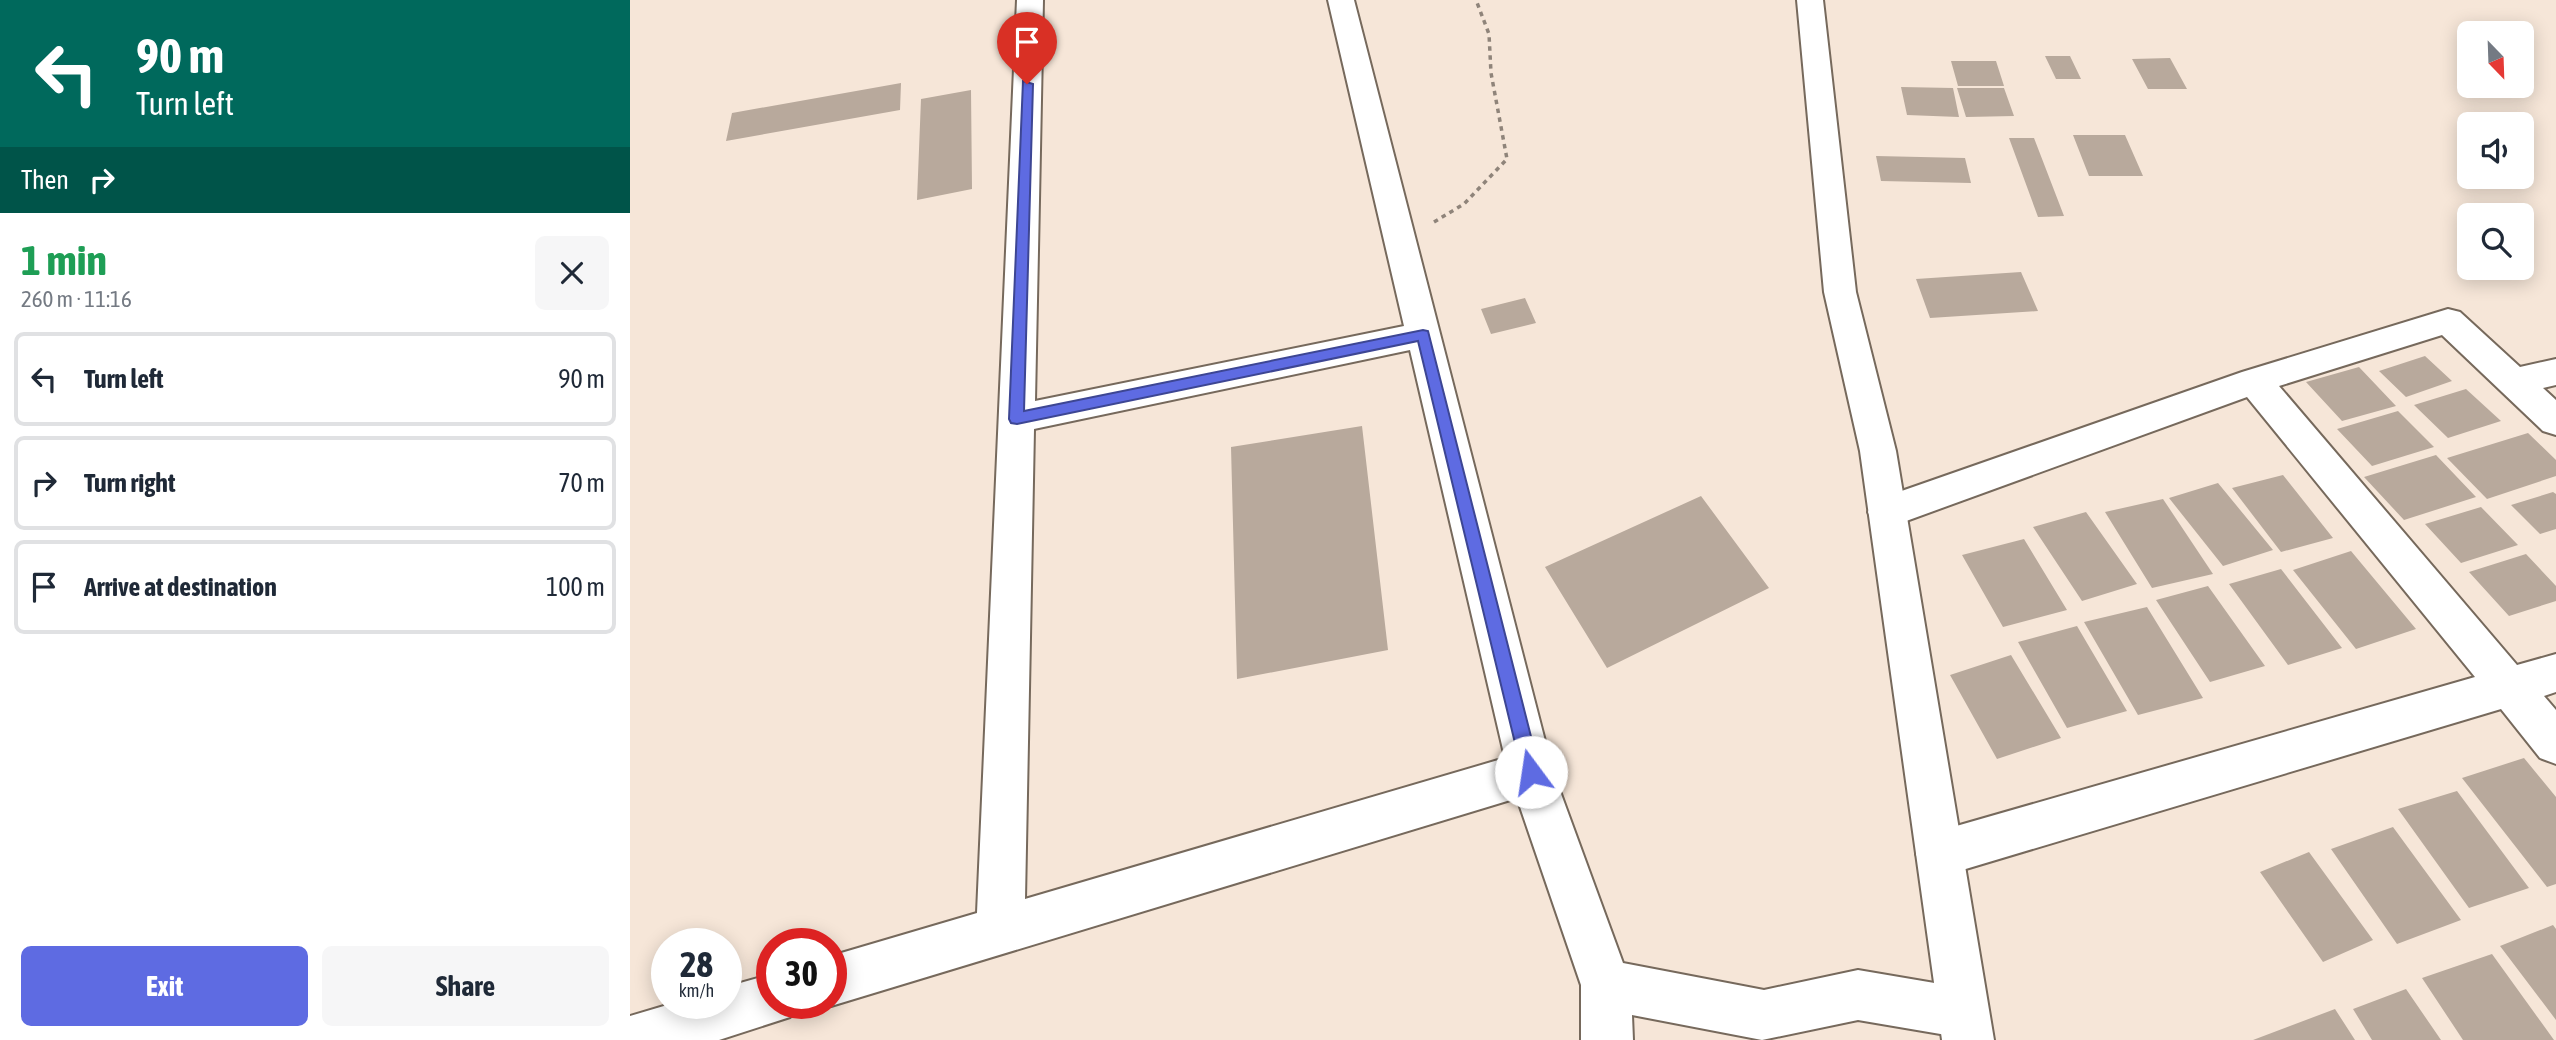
<!DOCTYPE html>
<html lang="en">
<head>
<meta charset="utf-8">
<style>
	:root { --surface:#fff; --page:#f6f6f7; --text:#1f2937; --muted:#747a83; --line:#e0e1e3; --accent:#5e6be2 }
	body { margin:0; font-family:"Asap Condensed",sans-serif; background:var(--page); color:var(--text); height:100vh; display:flex; flex-direction:column; font-size:26px; white-space:nowrap }
	* { box-sizing:border-box; margin:0 }
	p { font-size:23px; color:var(--muted) }
	.icon { flex:none; width:38px; height:38px; fill:none; stroke:currentColor; stroke-width:2; stroke-linecap:round; stroke-linejoin:round }
	.map { position:relative; flex:1; overflow:hidden }
	.panel { display:flex; flex-direction:column; background:var(--surface); width:630px }
	.panel>* { flex:none }
	.hud { background:#00695c; color:#fff; overflow:hidden }
	.needle { width:46px; rotate:157deg }
	.buttons { position:absolute; left:1827px; top:21px; display:grid; gap:14px }
	.buttons a { display:grid; place-items:center; width:77px; height:77px; border-radius:10px; background:var(--surface); box-shadow:0 4px 18px #0003; font-size:35px }
	.speed { position:absolute; left:21px; top:928px; display:flex; gap:14px; font-size:35px; font-weight:700; text-align:center }
	.speed>* { display:grid; place-content:center; width:91px; height:91px; border-radius:50%; background:var(--surface); box-shadow:0 4px 18px #0003; line-height:1 }
	.speed small { font-size:18px; font-weight:400 }
	.speed .limit { border:10px solid #d22; background:#fff; color:#111 }
	.pin { position:absolute; display:grid; place-items:center; width:60px; height:60px; color:#fff; margin:-72px -30px; border-radius:50% 50% 50% 0; rotate:-45deg; box-shadow:0 0 7px #0007 }
	.pin .icon { rotate:45deg }
	.me { position:absolute; width:77px; margin:-38px; rotate:346deg; stroke-linejoin:round; filter:drop-shadow(0 0 5px #0008) }
	.turn { display:flex; align-items:center; gap:24px; height:147px; padding:0 21px; font-size:32px }
	.turn .icon { width:91px; height:91px; stroke-width:2.5 }
	.turn b { display:block; font-size:49px; line-height:60px }
	.then { display:flex; align-items:center; height:66px; padding:0 21px; background:#0003; gap:14px; font-size:26px }
	.round { display:grid; place-items:center; flex:none; width:74px; height:74px; border-radius:10px; background:var(--page) }
	.head { display:flex; align-items:center; justify-content:space-between; height:119px; padding:0 21px }
	h1 { font-size:42px; font-weight:700; line-height:52px; color:#1e9e55 }
	.cta { display:flex; gap:14px; margin-top:auto; padding:14px 21px }
	.cta a { flex:1; height:80px; border-radius:10px; background:var(--accent); color:#fff; font-size:28px; font-weight:700; line-height:80px; text-align:center }
	.cta a+a { background:var(--page); color:var(--text) }
	ul { padding:0; list-style:none }
	li { display:flex; align-items:center; gap:21px; height:94px; margin:0 14px 10px; padding:0 7px; border:4px solid var(--line); border-radius:10px }
	li div { flex:1 }
	li b { display:block; font-size:26px }
	li em { font-style:normal }
	main { display:flex; flex:1; min-height:0 }
	.map>svg:first-child { display:block }
	.building { fill:#b8a99c }
	.lines { fill:none; stroke-linecap:round; stroke-linejoin:round }
	.minor-casing { stroke:#76695c; stroke-width:4 }
	.tertiary-casing { stroke:#76695c; stroke-width:4 }
	.path { stroke:#8f847a; stroke-width:3.5; stroke-dasharray:4.5 4.5; stroke-linecap:butt }
	.minor { fill:#fff; fill-rule:evenodd }
	.tertiary { fill:#fff; fill-rule:evenodd }
	.route { fill:#5e6be2; stroke:#3d4693; stroke-width:2 }
</style>
</head>
<body>
<main>
<section class="panel">
<div class="hud">
<div class="turn"><svg class="icon" aria-label="left" viewBox="0 0 24 24"><path d="M17 20v-9H6M10 6l-5 5 5 5"/></svg><div><b>90 m</b>Turn left</div></div>
<div class="then">Then<svg class="icon" aria-label="right" viewBox="0 0 24 24"><path d="M7 20v-9h11M14 6l5 5-5 5"/></svg></div>
</div>
<div class="head"><div><h1>1 min</h1><p>260 m · 11:16</p></div><a class="round"><svg class="icon" aria-label="close" viewBox="0 0 24 24"><path d="M6 6l12 12M18 6L6 18"/></svg></a></div>
<ul>
<li><svg class="icon" aria-label="left" viewBox="0 0 24 24"><path d="M17 20v-9H6M10 6l-5 5 5 5"/></svg><div><b>Turn left</b></div><em>90 m</em></li>
<li><svg class="icon" aria-label="right" viewBox="0 0 24 24"><path d="M7 20v-9h11M14 6l5 5-5 5"/></svg><div><b>Turn right</b></div><em>70 m</em></li>
<li><svg class="icon" aria-label="arrive" viewBox="0 0 24 24"><path d="M6 21V4h12l-3 4 3 4H6"/></svg><div><b>Arrive at destination</b></div><em>100 m</em></li>
</ul>
<div class="cta"><a>Exit</a><a>Share</a></div>
</section>
<div class="map">
<svg width="1926" height="1040" viewBox="0 0 1926 1040">
	<rect width="100%" height="100%" fill="#f6e6d8"/>
	<path class="building" d="M1415,56H1440L1451,79H1426Z
		M1540,58L1557,89H1518L1502,59Z
		M1321,61H1366L1374,86H1328Z
		M271,83L270,110L96,141L102,113Z
		M1271,87L1323,88L1329,117L1277,115Z
		M1327,88H1374L1384,116L1336,117Z
		M341,90L342,189L287,200L291,99Z
		M1443,135H1495L1513,176H1459Z
		M1379,138H1404L1434,216L1408,217Z
		M1246,156L1335,158L1341,183L1251,181Z
		M1391,272L1408,311L1300,318L1286,279Z
		M895,298L906,323L861,334L851,309Z
		M1795,356L1822,381L1776,397L1749,371Z
		M1729,367L1766,406L1712,421L1676,382Z
		M1836,389L1871,421L1818,438L1784,405Z
		M1768,411L1804,447L1742,466L1707,429Z
		M732,426L758,650L607,679L601,447Z
		M1898,433L1926,460V476L1857,499L1817,458Z
		M1806,455L1846,497L1774,520L1734,477Z
		M1653,475L1703,538L1651,552L1602,488Z
		M1588,483L1643,550L1593,566L1539,498Z
		M1923,492L1926,494V529L1910,534L1881,505Z
		M1071,496L1139,588L977,668L915,567Z
		M1533,499L1583,574L1522,588L1475,512Z
		M1851,507L1888,545L1831,563L1795,524Z
		M1456,512L1507,584L1452,601L1403,527Z
		M1394,539L1437,610L1373,627L1332,555Z
		M1721,551L1786,629L1726,649L1663,570Z
		M1896,554L1926,586V601L1879,616L1839,572Z
		M1651,569L1712,648L1658,665L1599,584Z
		M1578,586L1635,666L1580,682L1526,600Z
		M1517,607L1573,698L1508,715L1454,622Z
		M1447,626L1497,711L1437,728L1388,642Z
		M1381,655L1431,738L1367,759L1320,675Z
		M1894,758L1926,797V884L1917,887L1832,778Z
		M1827,791L1899,888L1839,908L1768,809Z
		M1763,827L1831,920L1767,944L1701,849Z
		M1679,852L1743,940L1693,962L1630,872Z
		M1923,925L1926,929V1020L1870,946Z
		M1862,954L1924,1040H1833L1792,978Z
		M1776,989L1811,1040H1742L1723,1009Z
		M1705,1009L1725,1040H1623Z"/>
	<g class="lines">
		<defs>
			<path id="minor" d="M387,0H413L405,401L774,326L698,0H724L923,772L993,963L1134,990L1228,970L1334,988L1352,995L1359,1013L1352,1031L1334,1038L1228,1020L1132,1040L1002,1015L1003,1040H951V985L887,798L201,1006L193,1003H201V956L347,913ZM780,350L875,758L395,899L404,429Z
				M1818,309L1830,312L1890,367L1926,359V385L1913,388L1926,400V435L1913,431L1812,335L1649,386L1887,665L1926,654V692L1914,696L1926,710V764L1910,758L1871,709L1309,877L1293,870L1286,854L1293,838L1309,831L1845,677L1617,397L1257,528L1243,523L1238,512L1243,501L1612,372Z
				M142,974V1003H166L160,1017L89,1040H0V1016L44,1003H96V987Z"/>
			<path id="tertiary" d="M1167,0H1193L1226,292L1266,451L1364,1040H1312L1230,451L1194,292Z"/>
		</defs>
		<use href="#minor" class="minor-casing"/>
		<use href="#tertiary" class="tertiary-casing"/>
		<path class="path" d="M804,222L834,204L877,159L861,73L859,34L846,0"/>
		<use href="#minor" class="minor"/>
		<use href="#tertiary" class="tertiary"/>
	</g>
	<path class="route" d="M393,81L403,84L394,411L793,330L798,331L910,772L907,779L901,781L894,779L892,772L788,341L387,424L381,423L379,419Z"/>
</svg>
<div class="buttons">
<a><svg class="needle" viewBox="-14 -14 28 28"><path d="M0-13l5 13h-10z" fill="#e53935"/><path d="M0 13l5-13h-10z" fill="#747a83"/></svg></a>
<a><svg class="icon" aria-label="sound" viewBox="0 0 24 24"><path d="M4 9h4l5-4v14l-5-4H4zM17 9q2 3 0 6"/></svg></a>
<a><svg class="icon" aria-label="search" viewBox="0 0 24 24"><circle cx="10" cy="10" r="6"/><path d="M15 15l6 6"/></svg></a>
</div>
<div class="speed"><div>28<small>km/h</small></div><div class="limit">30</div></div>
<div class="pin" style="left:397px;top:84px;background:#d93025"><svg class="icon" aria-label="arrive" viewBox="0 0 24 24"><path d="M6 21V4h12l-3 4 3 4H6"/></svg></div>
<svg class="me" style="left:901px;top:772px" viewBox="-20 -20 40 40"><circle r="19" fill="#fff"/><path d="M0-13L10 11 0 6-10 11z" fill="#5e6be2"/></svg>
</div>
</main>
</body>
</html>
